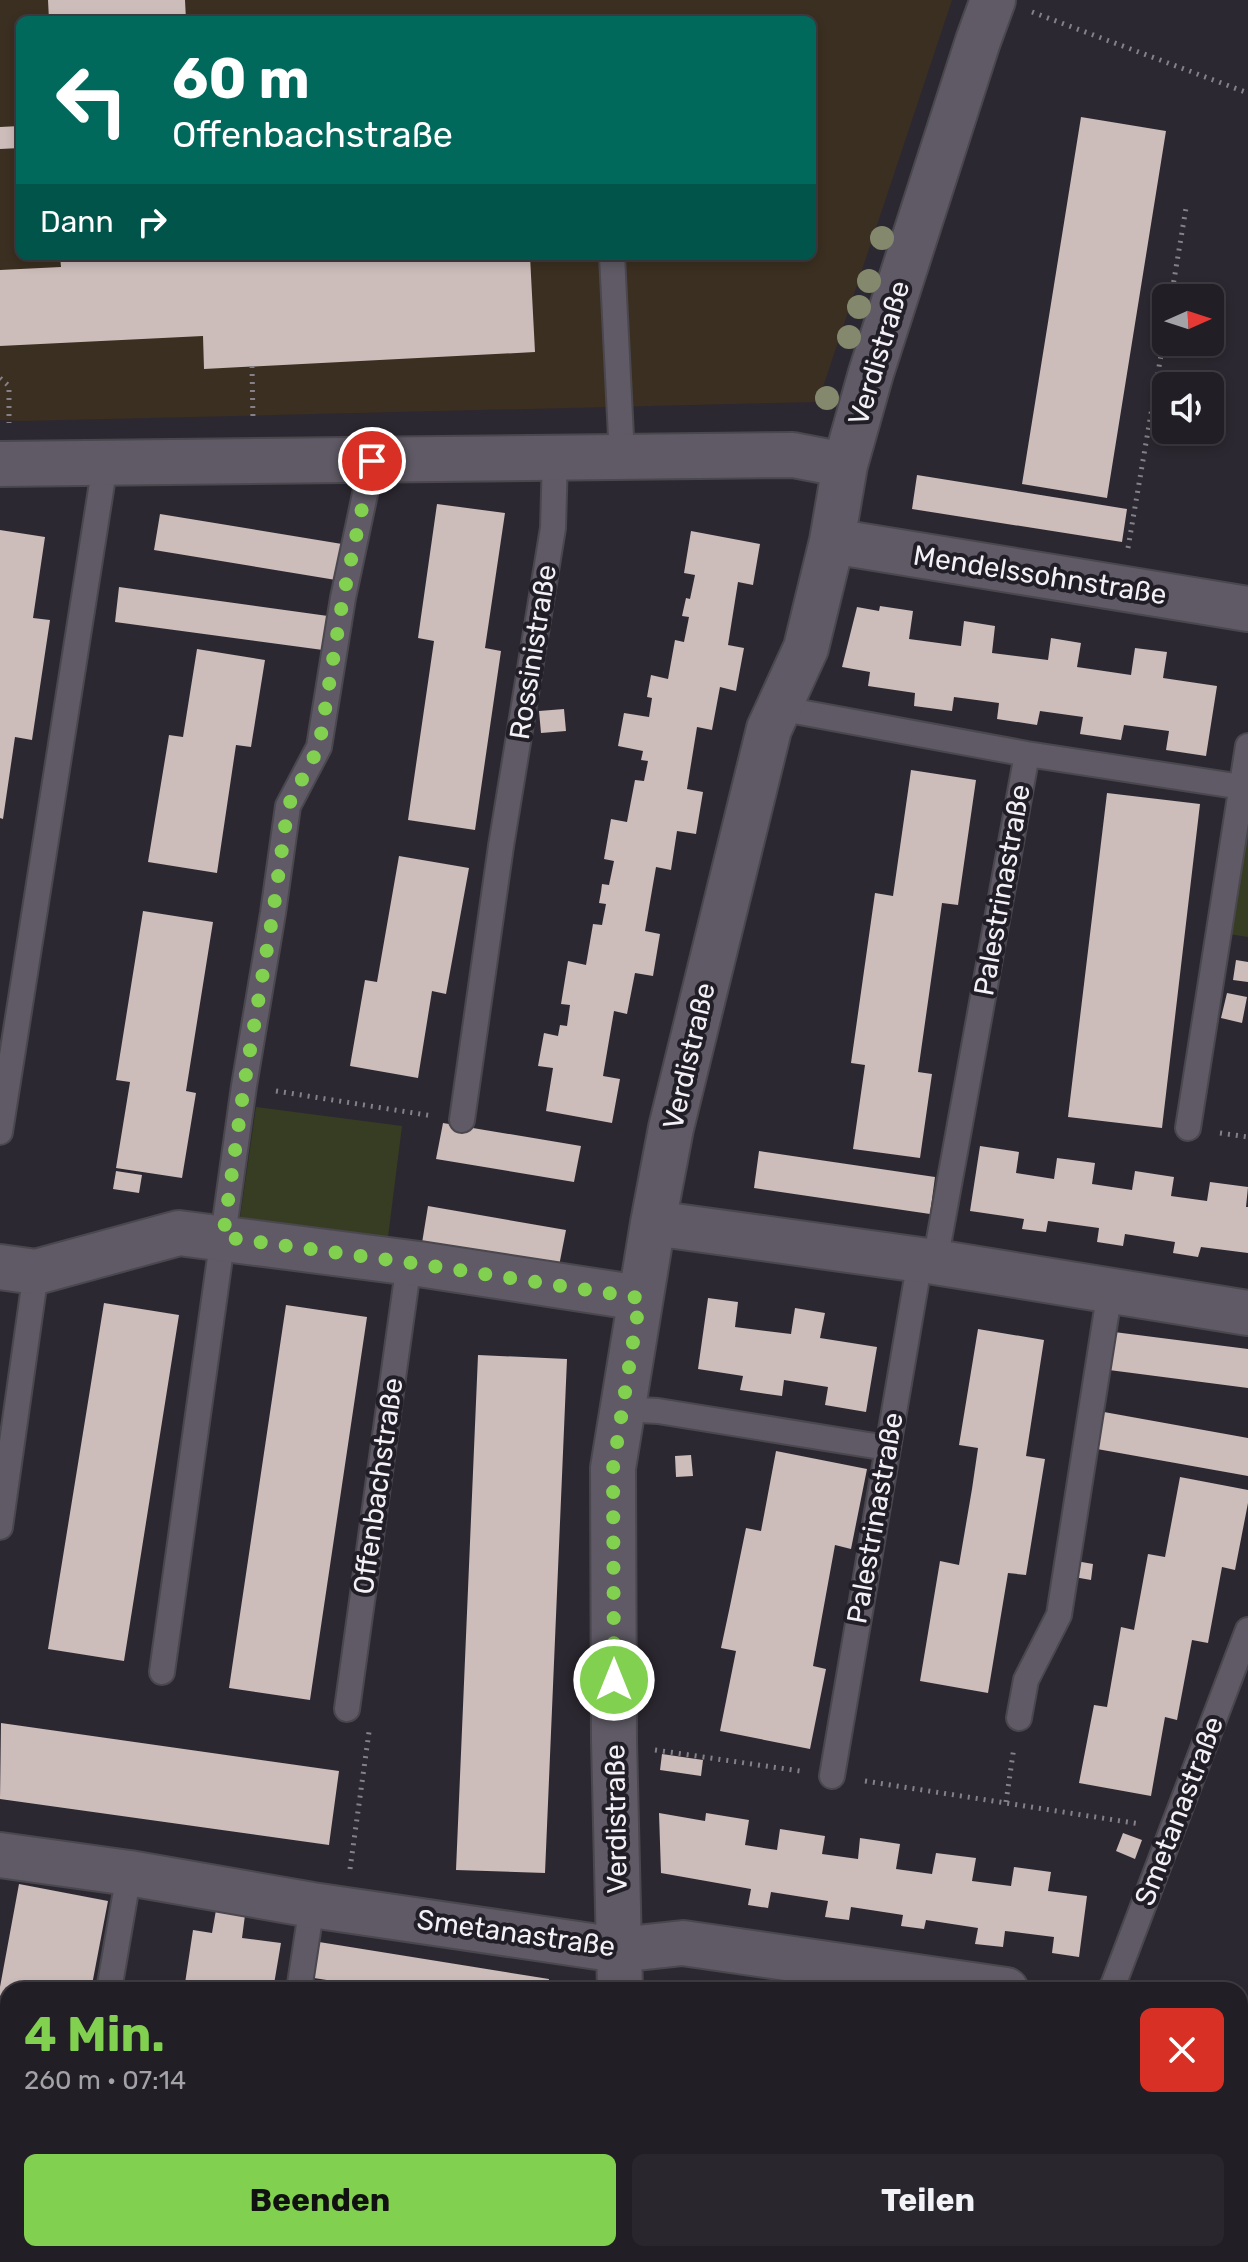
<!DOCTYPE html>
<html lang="de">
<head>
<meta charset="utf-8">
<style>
	:root { --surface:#211e25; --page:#29272d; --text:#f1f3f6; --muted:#a2a2a7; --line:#3e3c42; --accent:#82d04f }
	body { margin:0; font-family:Rubik,sans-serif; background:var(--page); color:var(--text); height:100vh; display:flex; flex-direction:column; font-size:30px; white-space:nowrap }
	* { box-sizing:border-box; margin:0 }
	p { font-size:26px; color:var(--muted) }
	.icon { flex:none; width:44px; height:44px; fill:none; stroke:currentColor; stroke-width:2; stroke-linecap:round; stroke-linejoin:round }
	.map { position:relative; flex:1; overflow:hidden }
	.drawer { position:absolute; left:0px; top:1982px; width:1248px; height:280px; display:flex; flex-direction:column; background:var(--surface); border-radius:24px 24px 0 0; box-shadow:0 4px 12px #0003,0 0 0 2px var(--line) }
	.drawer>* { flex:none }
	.guide { position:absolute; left:16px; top:16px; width:800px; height:244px; border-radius:12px; box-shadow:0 4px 12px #0003,0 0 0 2px var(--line); background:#00695c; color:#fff; overflow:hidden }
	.needle { width:52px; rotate:87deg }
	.tools { position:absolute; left:1152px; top:284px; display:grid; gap:16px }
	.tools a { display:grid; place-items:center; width:72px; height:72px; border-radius:12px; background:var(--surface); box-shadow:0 4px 12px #0003,0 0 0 2px var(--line); font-size:40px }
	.pin { position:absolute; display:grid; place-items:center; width:68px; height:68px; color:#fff; margin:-34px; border:4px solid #fff; border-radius:50%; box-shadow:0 2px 8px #0007 }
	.me { position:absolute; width:88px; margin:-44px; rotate:0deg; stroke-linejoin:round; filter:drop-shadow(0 0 6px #0008) }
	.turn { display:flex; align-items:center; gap:28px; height:168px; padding:0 24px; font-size:36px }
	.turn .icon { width:104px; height:104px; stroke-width:2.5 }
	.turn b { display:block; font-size:56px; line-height:68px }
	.then { display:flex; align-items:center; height:76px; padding:0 24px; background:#0003; gap:16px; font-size:30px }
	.round { display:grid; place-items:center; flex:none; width:84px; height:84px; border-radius:12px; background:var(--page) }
	.summary { display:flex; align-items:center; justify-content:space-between; height:136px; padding:0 24px }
	h1 { font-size:48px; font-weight:700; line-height:60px; color:var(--accent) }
	.button { display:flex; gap:16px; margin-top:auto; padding:16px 24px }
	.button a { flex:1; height:92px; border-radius:12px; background:var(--accent); color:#111; font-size:32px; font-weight:700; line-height:92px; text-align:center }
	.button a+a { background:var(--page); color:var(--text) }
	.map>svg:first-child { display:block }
	.education { fill:#3a2f20; fill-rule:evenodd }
	.green { fill:#373d22 }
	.building { fill:#ccbcba }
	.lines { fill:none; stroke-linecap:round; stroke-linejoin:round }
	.lane-casing { stroke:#4a474e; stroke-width:28 }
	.street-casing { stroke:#4a474e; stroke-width:48 }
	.path { stroke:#858189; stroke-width:5; stroke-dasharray:2 6; stroke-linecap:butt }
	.lane { stroke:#5f5a65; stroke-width:24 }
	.street { stroke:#5f5a65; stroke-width:44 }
	.tree { fill:#84896d }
	.route { stroke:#82d04f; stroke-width:14; stroke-dasharray:0 25.2 }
	.labels { text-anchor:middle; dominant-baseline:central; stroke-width:8; stroke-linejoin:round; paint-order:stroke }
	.street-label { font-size:28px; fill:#f3f0f6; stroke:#221e27 }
</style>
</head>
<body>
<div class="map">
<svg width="1248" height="2262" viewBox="0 0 1248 2262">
	<rect width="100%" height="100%" fill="#2c2831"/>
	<path class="education" d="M0,0H952L818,402L22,421L0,420ZM20,20H812V256H20Z"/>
	<path class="green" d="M1248,799V937L1229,934Z
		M256,1107L402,1126L388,1237L240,1218Z"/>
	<path class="building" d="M48,0H185L186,20H49Z
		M1081,117L1166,131L1107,498L1022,484Z
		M20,126V148L0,149V127Z
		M60,256H530L535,352L204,369L203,336L0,346V270L61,267Z
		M917,475L1127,509L1122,542L912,509Z
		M437,504L505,513L485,648L501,651L475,830L408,820L434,641L418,638Z
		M160,514L342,544L336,580L154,550Z
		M0,530L45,537L33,618L50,620L32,740L15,737L3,819L0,818Z
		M691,531L760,544L753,585L738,582L728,645L744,648L736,691L720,687L712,730L697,727L687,789L703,792L696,834L677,831L671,870L656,867L645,931L660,934L653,976L635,973L627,1014L614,1011L603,1076L620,1079L612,1123L546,1111L553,1068L538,1066L544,1033L558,1036L560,1025L567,1026L570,1005L561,1004L568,961L586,965L593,924L602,925L606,904L599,903L601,892L602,884L609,885L614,861L604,859L611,819L627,822L635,780L644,781L648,761L641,760L643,751L618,746L624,713L649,717L652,698L647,697L651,675L668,679L675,640L684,642L689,617L682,616L686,598L690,599L695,575L684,573Z
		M119,587L328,616L323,650L115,622Z
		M880,606L913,611L909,639L961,646L964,621L995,626L992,653L1048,660L1051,638L1081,643L1077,667L1131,675L1135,648L1167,652L1163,678L1217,686L1206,756L1166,750L1169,731L1124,725L1121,740L1080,734L1083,717L1040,711L1037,725L997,719L999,703L954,697L952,711L914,706L915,693L868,686L870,672L842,667L857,607L879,611Z
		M197,649L265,660L251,747L236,745L217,873L148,862L169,735L183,737Z
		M564,709L566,731L541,733L539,711Z
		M911,770L976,780L958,905L942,903L918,1072L932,1074L920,1158L853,1149L865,1065L851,1063L875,893L893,896Z
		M1107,793L1200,804L1162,1128L1068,1117Z
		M399,856L469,868L446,994L432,991L418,1078L350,1066L365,980L377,982Z
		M143,911L213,922L186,1091L196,1093L182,1178L116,1168L130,1082L116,1080Z
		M1236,960L1248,962V982L1233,980Z
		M1227,993L1247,997L1242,1023L1221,1018Z
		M443,1123L581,1146L574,1182L436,1159Z
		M980,1146L1019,1152L1016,1173L1054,1179L1057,1158L1095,1163L1092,1184L1132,1190L1135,1171L1174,1177L1171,1196L1207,1201L1210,1182L1248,1187L1246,1207H1248V1253L1201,1247L1198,1257L1173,1253L1175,1242L1125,1234L1123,1246L1097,1242L1099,1228L1048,1221L1046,1232L1022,1229L1024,1219L970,1211Z
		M759,1151L935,1177L930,1214L754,1188Z
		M116,1171L142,1175L139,1193L113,1189Z
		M428,1206L566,1230L559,1266L422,1243Z
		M708,1298L738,1302L735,1327L791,1334L795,1308L825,1313L820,1338L877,1347L866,1412L825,1405L828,1387L784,1380L782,1396L740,1390L743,1376L698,1369Z
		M104,1303L179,1315L124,1661L48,1649Z
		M286,1305L367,1317L310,1700L229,1688Z
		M978,1329L1044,1340L1026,1456L1045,1459L1026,1575L1008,1573L988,1693L920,1681L940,1561L959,1565L972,1489L978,1448L959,1445Z
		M1114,1332L1248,1349V1388L1109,1370Z
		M478,1355L567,1359L545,1873L456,1870Z
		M1104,1412L1248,1438V1476L1097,1449Z
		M776,1451L867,1469L851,1549L835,1545L813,1666L826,1669L810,1749L720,1731L736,1651L721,1648L730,1606L746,1528L761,1531Z
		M691,1455L693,1476L676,1477L675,1456Z
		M1180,1477L1248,1490V1503L1235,1570L1222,1567L1208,1643L1192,1640L1177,1720L1165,1717L1151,1796L1079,1783L1094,1705L1107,1707L1121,1627L1134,1630L1148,1554L1165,1557Z
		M1076,1561L1093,1564L1091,1580L1074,1577Z
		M1,1723L339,1771L329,1845L0,1799Z
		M662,1754L703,1760L701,1776L660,1770Z
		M659,1813L705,1821L706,1813L749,1820L745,1845L777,1850L780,1829L825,1836L822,1854L858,1859L860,1838L900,1844L896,1869L932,1874L936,1853L976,1858L972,1881L1011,1886L1014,1867L1051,1872L1048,1891L1087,1896L1079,1957L1052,1953L1054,1937L1005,1931L1003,1947L975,1944L978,1928L926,1920L924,1929L901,1926L903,1915L851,1907L849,1920L825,1917L828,1901L771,1892L768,1908L748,1905L751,1889L661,1873Z
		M1123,1833L1142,1840L1135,1859L1116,1851Z
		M19,1884L108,1901L91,1990H8V2202L0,2201V1987Z
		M216,1910L245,1915L242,1938L281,1943L273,1990H184L193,1930L212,1933Z
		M319,1942L549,1979L548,1990H390L314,1978Z
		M142,2254H231L230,2262H141Z
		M311,2254H387L386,2262H310Z
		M494,2254H556L555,2262H493Z
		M824,2254H861L859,2262H840L823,2259Z
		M897,2254H947L946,2262H910L911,2258L897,2256Z"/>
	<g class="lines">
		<defs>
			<path id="lane" d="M612,256L622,457
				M778,708L1027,754L1242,787
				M462,1120L501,846L553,528L555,458
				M1188,1128L1248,746
				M0,1132L105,464
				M935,1262L1027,754
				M622,1409L658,1411L887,1448
				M0,1527L36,1272
				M162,1672L244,1086L273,913L288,806L319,747L343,598L372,461
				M347,1709L409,1263
				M1019,1718L1026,1680L1059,1615L1110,1290
				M832,1776L920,1260
				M109,1990L129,1873
				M299,1990L312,1905
				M1109,1990L1112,1988L1248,1630
				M254,2262L256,2254
				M426,2262L428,2254"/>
			<path id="street" d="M0,464L793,455L845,465
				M832,541L1248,609
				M653,1223L935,1262L1248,1313
				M0,1267L36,1272L179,1233L419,1264L640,1298
				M0,1855L129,1873L312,1905L618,1950L683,1943L1006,1990
				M620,1990L614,1741L613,1468L653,1223L671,1128L769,729L806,648L832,541L845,465L871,373L978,41L993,0
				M615,2262V2254"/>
		</defs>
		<use href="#lane" class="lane-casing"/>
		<use href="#street" class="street-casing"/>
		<path class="path" d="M1032,12L1248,93
			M1171,298L1186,208
			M252,366L253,421
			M0,378L9,386V423
			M1128,548L1166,326
			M276,1091L433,1116
			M1220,1133L1248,1137
			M655,1750L800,1771
			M865,1781L1140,1824
			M1006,1802L1014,1747
			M350,1869L369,1732"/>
		<use href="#lane" class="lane"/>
		<use href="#street" class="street"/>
	</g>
	<g class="tree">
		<circle cx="882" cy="238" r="12"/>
		<circle cx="869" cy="281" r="12"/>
		<circle cx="859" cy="307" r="12"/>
		<circle cx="849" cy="337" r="12"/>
		<circle cx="827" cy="398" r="12"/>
	</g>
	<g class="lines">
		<path class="route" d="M372,461L343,598L319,747L288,806L273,913L244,1086L223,1237L419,1264L640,1298L613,1468L614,1680"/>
	</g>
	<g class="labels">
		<g class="street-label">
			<text transform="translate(879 353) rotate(-73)">Verdistraße</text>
			<text transform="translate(1040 575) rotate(9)">Mendelssohnstraße</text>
			<text transform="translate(533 652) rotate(-81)">Rossinistraße</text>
			<text transform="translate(1002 890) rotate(-80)">Palestrinastraße</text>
			<text transform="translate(689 1056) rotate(-77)">Verdistraße</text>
			<text transform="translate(378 1486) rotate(-82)">Offenbachstraße</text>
			<text transform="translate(875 1518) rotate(-80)">Palestrinastraße</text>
			<text transform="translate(1179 1811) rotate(-69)">Smetanastraße</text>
			<text transform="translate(616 1819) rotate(-91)">Verdistraße</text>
			<text transform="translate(516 1933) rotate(8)">Smetanastraße</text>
		</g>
	</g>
</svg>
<div class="tools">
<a><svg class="needle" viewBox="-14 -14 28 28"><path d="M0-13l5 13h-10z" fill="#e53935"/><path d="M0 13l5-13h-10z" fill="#a2a2a7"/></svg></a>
<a><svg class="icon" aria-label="sound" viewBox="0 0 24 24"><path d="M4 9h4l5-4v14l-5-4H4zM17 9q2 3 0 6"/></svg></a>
</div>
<div class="pin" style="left:372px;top:461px;background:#d93025"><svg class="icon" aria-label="arrive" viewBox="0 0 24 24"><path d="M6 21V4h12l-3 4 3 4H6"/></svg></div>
<svg class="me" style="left:614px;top:1680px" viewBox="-20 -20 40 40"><circle r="17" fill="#82d04f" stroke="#fff" stroke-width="3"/><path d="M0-11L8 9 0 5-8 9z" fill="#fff"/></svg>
<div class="guide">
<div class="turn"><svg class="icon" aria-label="left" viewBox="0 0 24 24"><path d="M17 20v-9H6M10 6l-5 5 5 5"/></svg><div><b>60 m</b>Offenbachstraße</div></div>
<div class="then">Dann<svg class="icon" aria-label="right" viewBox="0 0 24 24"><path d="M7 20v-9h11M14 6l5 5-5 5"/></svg></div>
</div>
<section class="drawer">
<div class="summary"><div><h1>4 Min.</h1><p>260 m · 07:14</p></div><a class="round" style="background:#d93025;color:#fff"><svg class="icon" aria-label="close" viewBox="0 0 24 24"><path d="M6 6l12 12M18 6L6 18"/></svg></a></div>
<div class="button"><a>Beenden</a><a>Teilen</a></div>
</section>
</div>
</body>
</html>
